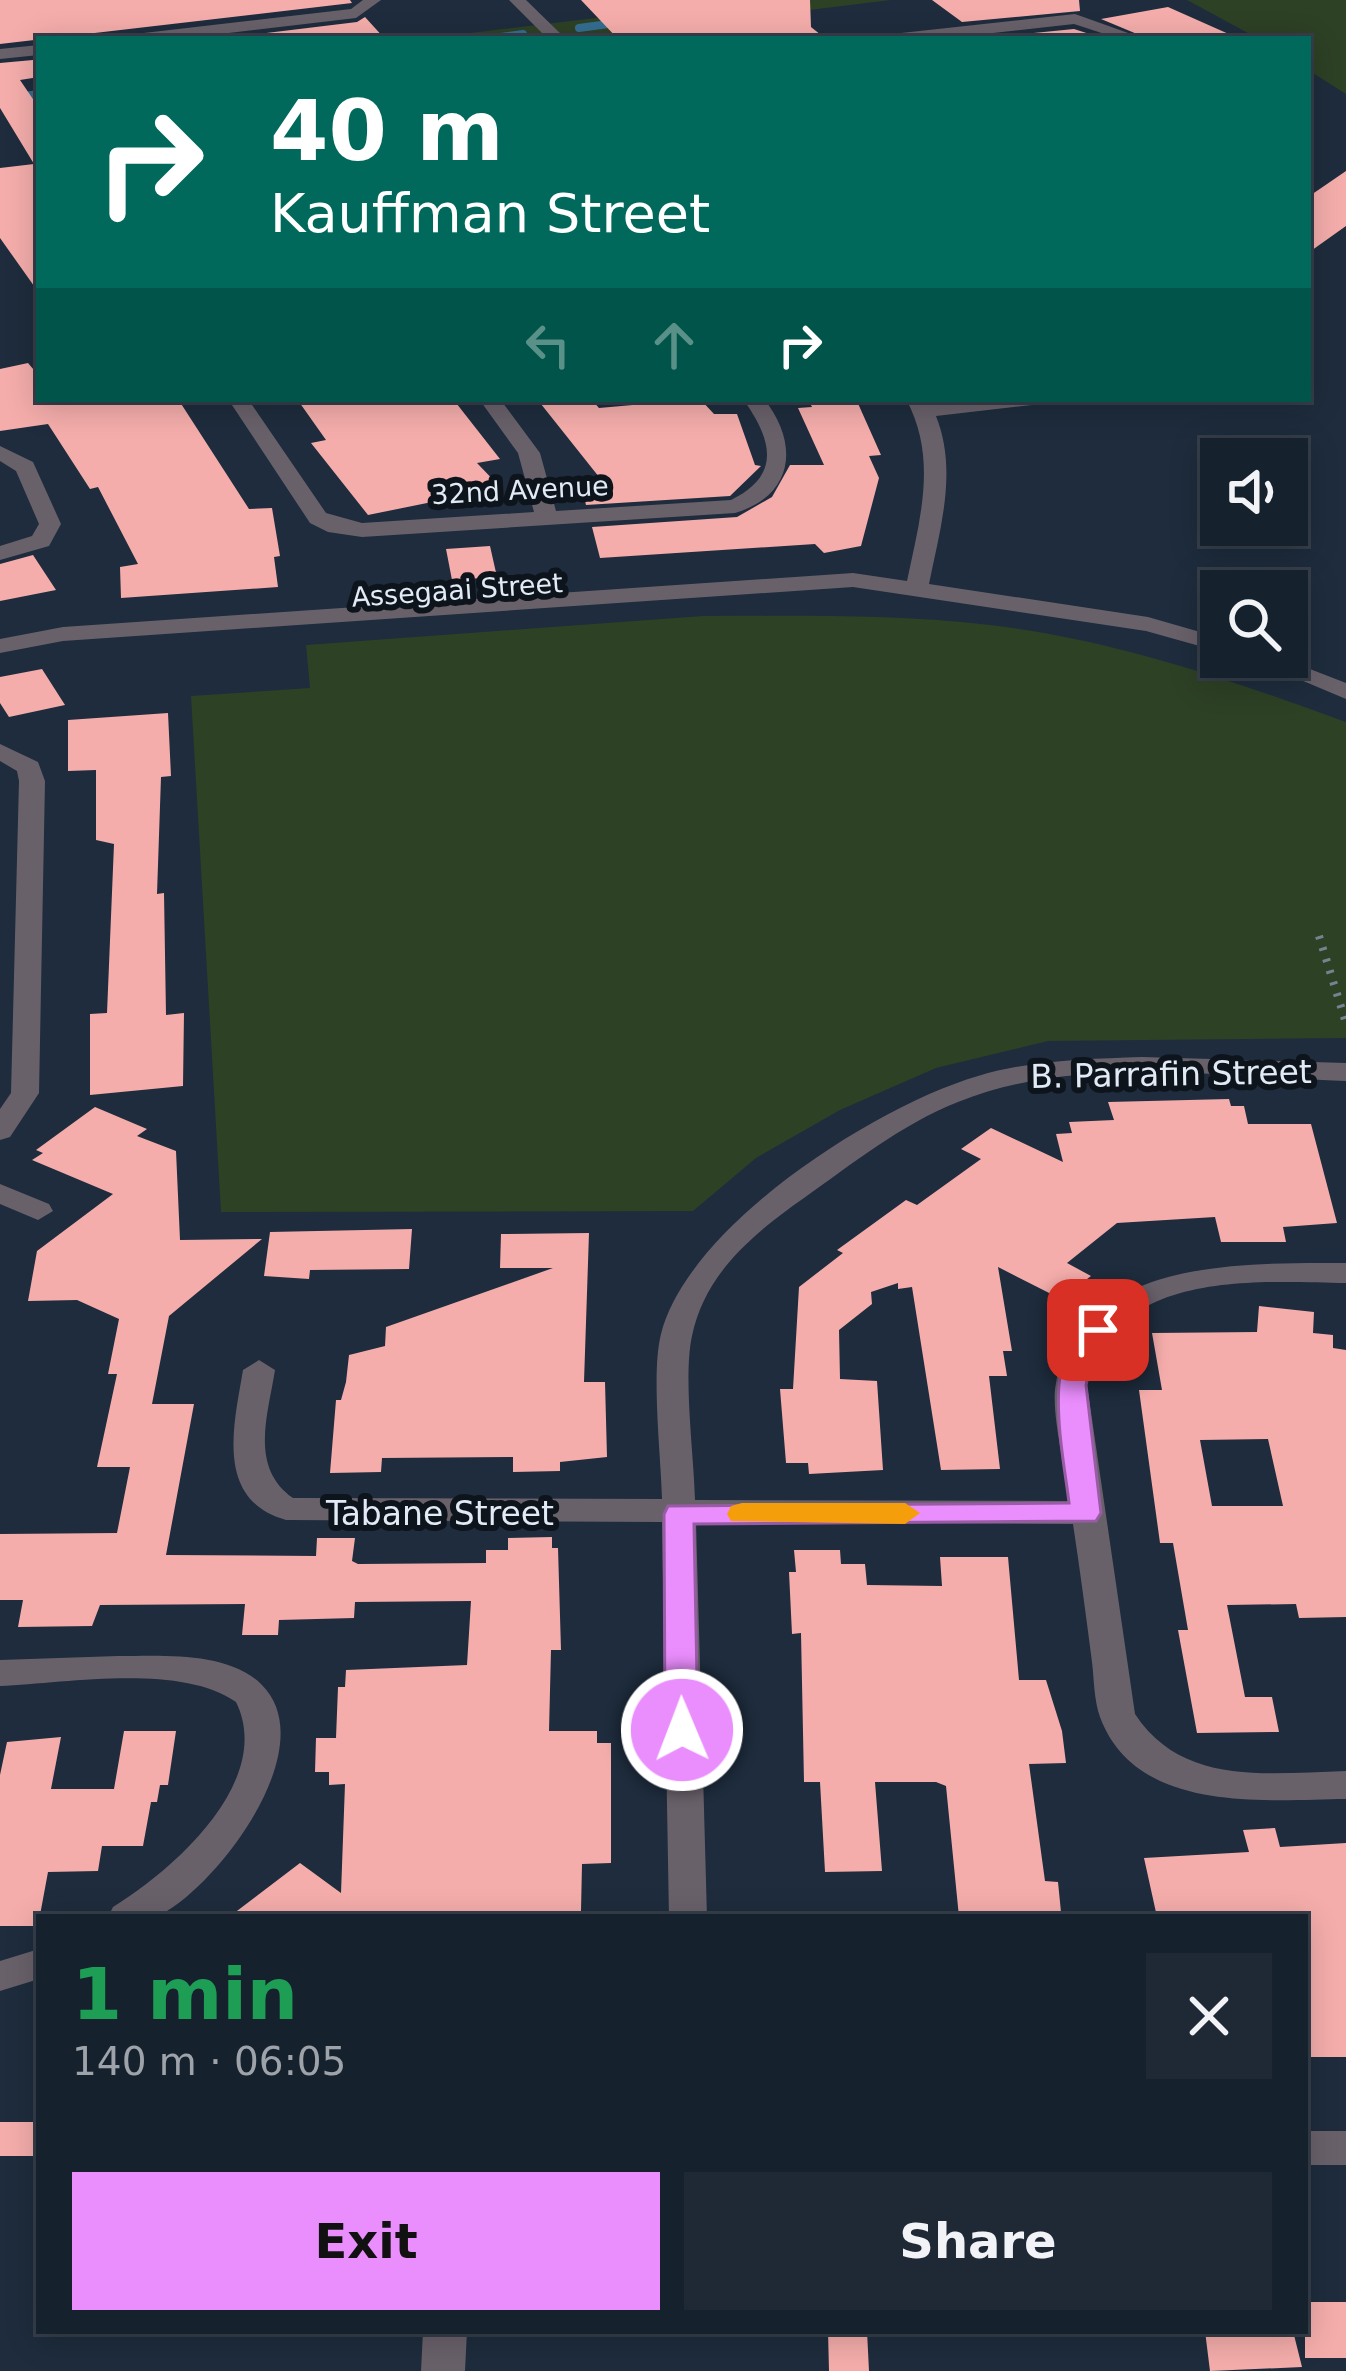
<!DOCTYPE html>
<html lang="en">
<head>
<meta charset="utf-8">
<style>
	:root { --surface:#16212e; --page:#1f2936; --text:#f1f3f6; --muted:#9ea3aa; --line:#353e4a; --accent:#ea8dfd }
	body { margin:0; font-family:"DejaVu Sans",sans-serif; background:var(--page); color:var(--text); height:100vh; display:flex; flex-direction:column; font-size:45px; white-space:nowrap }
	* { box-sizing:border-box; margin:0 }
	p { font-size:39px; color:var(--muted) }
	.icon { flex:none; width:66px; height:66px; fill:none; stroke:currentColor; stroke-width:2; stroke-linecap:round; stroke-linejoin:round }
	.map { position:relative; flex:1; overflow:hidden }
	.details { position:absolute; left:36px; top:1914px; width:1272px; height:420px; display:flex; flex-direction:column; background:var(--surface); border-radius:0px; box-shadow:0 6px 30px #0003,0 0 0 3px var(--line) }
	.details>* { flex:none }
	.guide { position:absolute; left:36px; top:36px; width:1275px; height:366px; border-radius:0px; box-shadow:0 6px 30px #0003,0 0 0 3px var(--line); background:#00695c; color:#fff; overflow:hidden }
	.controls { position:absolute; left:1200px; top:438px; display:grid; gap:24px }
	.controls a { display:grid; place-items:center; width:108px; height:108px; border-radius:0px; background:var(--surface); box-shadow:0 6px 30px #0003,0 0 0 3px var(--line); font-size:60px }
	.pin { position:absolute; display:grid; place-items:center; width:102px; height:102px; color:#fff; margin:-51px; border-radius:24px; box-shadow:0 6px 18px #0006 }
	.me { position:absolute; width:132px; margin:-66px; rotate:359deg; stroke-linejoin:round; filter:drop-shadow(0 0 9px #0008) }
	.turn { display:flex; align-items:center; gap:42px; height:252px; padding:0 36px; font-size:54px }
	.turn .icon { width:156px; height:156px; stroke-width:2.5 }
	.turn b { display:block; font-size:84px; line-height:102px }
	.lanes { display:flex; align-items:center; height:114px; padding:0 36px; background:#0003; justify-content:center; gap:60px; direction:ltr }
	.lanes .off { opacity:.35 }
	.round { display:grid; place-items:center; flex:none; width:126px; height:126px; border-radius:0px; background:var(--page) }
	.headline { display:flex; align-items:center; justify-content:space-between; height:204px; padding:0 36px }
	h1 { font-size:72px; font-weight:700; line-height:90px; color:#1e9e55 }
	.action { display:flex; gap:24px; margin-top:auto; padding:24px 36px }
	.action a { flex:1; height:138px; border-radius:0px; background:var(--accent); color:#111; font-size:48px; font-weight:700; line-height:138px; text-align:center }
	.action a+a { background:var(--page); color:var(--text) }
	.map>svg:first-child { display:block }
	.green { fill:#2d4125 }
	.lines { fill:none; stroke-linecap:round; stroke-linejoin:round }
	.stream { stroke:#346d91; stroke-width:8 }
	.building { fill:#f4adab; fill-rule:evenodd }
	.path { stroke:#778291; stroke-width:8; stroke-dasharray:3 9; stroke-linecap:butt }
	.minor { fill:#69616a; fill-rule:evenodd }
	.route { fill:#ea8dfd; stroke:#985ca4; stroke-width:3 }
	.slow { fill:#f59e0b }
	.labels { text-anchor:middle; dominant-baseline:central; stroke-width:12; stroke-linejoin:round; paint-order:stroke }
	.far-street-label { font-size:27px; fill:#e1eaf5; stroke:#0e141c }
	.street-label { font-size:33px; fill:#e1eaf5; stroke:#0e141c }
</style>
</head>
<body>
<div class="map">
<svg width="1346" height="2371" viewBox="0 0 1346 2371">
	<rect width="100%" height="100%" fill="#1e2c3d"/>
	<path class="green" d="M746,0H891L574,39H419Z
		M1187,0H1346V94L1308,70V39H1259Z
		M703,616C799,616 895,614 990,625C1112,639 1231,680 1346,722V1038L1048,1041L936,1068L840,1110L756,1158L693,1211L221,1212L191,696L310,688L306,645Z"/>
	<g class="lines">
		<path class="stream" d="M579,28L616,23
			M485,39L523,34
			M0,99L39,94"/>
	</g>
	<path class="building" d="M0,0H350L352,3L0,44Z
		M581,0H810L811,27L826,39H618Z
		M932,0H1079L1080,11L962,22Z
		M1168,7L1240,39H1149L1101,19Z
		M365,17L385,39H216L357,22Z
		M1074,29L1105,39L984,38Z
		M33,60L39,77L20,80L39,108V293L0,238V168L34,164L0,108V63Z
		M1346,171V226L1308,253V197Z
		M28,363L39,376V399H178L249,509L272,508L280,556L274,557L278,587L121,598L120,567L138,564L98,487L90,489L48,424L0,431V369Z
		M297,399H453L500,459L477,463L501,488L368,515L311,443L326,440Z
		M537,399H591L599,408L700,399L714,414H737L755,465L761,466L730,496L586,505L582,489L607,487Z
		M808,399H856L881,455L869,456L879,478L861,546L824,553L815,544L600,558L592,527L737,517L772,497L790,465H824L798,408L812,407Z
		M490,546L497,577L452,580L446,549Z
		M33,555L56,590L0,601V564Z
		M42,669L65,705L9,717L0,703V677Z
		M168,713L171,776L161,777L157,894L164,893L166,1015L184,1013L183,1086L90,1095V1014L107,1013L114,844L96,840V770L68,771V720Z
		M1229,1099L1231,1106H1244L1248,1124H1311L1337,1223L1283,1227L1286,1242H1221L1215,1217L1117,1223L1067,1263L1091,1276L1061,1299L998,1267L1012,1351H1003L1007,1376H989L1000,1469L941,1470L912,1287L898,1289V1283L871,1292L872,1304L839,1330L840,1379L877,1381L883,1470L809,1474L808,1463H786L780,1389H793L799,1287L843,1253L837,1250L906,1200L917,1205L981,1159L961,1149L991,1128L1063,1162L1056,1134L1072,1133L1069,1122L1114,1120L1108,1102Z
		M95,1107L147,1129L137,1136L176,1151L180,1240L262,1239L169,1316L152,1404H194L166,1555L316,1556L317,1538H355L352,1561L358,1564L486,1563V1550H508V1538L552,1537V1548H558L561,1650H551L549,1731H597V1743H611V1863L582,1864L581,1911L556,1912V1917H229L300,1863L341,1893L345,1784L329,1785V1772H315L316,1738H336L338,1687H345L346,1670L467,1665L471,1601L355,1602L354,1618L279,1620L278,1635H242L245,1604L100,1605L92,1626L18,1627L23,1600H0V1534L117,1533L130,1467H97L117,1374H108L119,1319L77,1300L28,1301L37,1251L113,1194L32,1160L43,1153L36,1150Z
		M412,1229L409,1269L310,1270L309,1279L264,1276L270,1232Z
		M589,1233L584,1382H605L607,1457L560,1462V1471L513,1472V1457L382,1458L381,1472L330,1473L336,1400H341L346,1382L349,1355L385,1346L386,1327L553,1268H500L501,1234Z
		M1259,1306L1314,1312L1313,1333L1333,1335V1348L1346,1350V1617L1299,1618L1296,1604L1227,1605L1245,1697H1272L1279,1732L1197,1733L1178,1630H1188L1173,1543H1160L1139,1390H1162L1152,1333L1257,1332ZM1268,1439L1283,1506H1212L1200,1440Z
		M794,1550H840L841,1564H865L867,1585L942,1586L940,1557H1008L1019,1680H1046L1062,1731L1066,1763L1029,1764L1045,1881L1058,1882L1061,1912H1052V1917H959L946,1786L936,1782H875L882,1871L825,1872L820,1782H804L801,1633L792,1634L789,1572H796Z
		M124,1731H176L168,1785H160L157,1802H151L143,1846H102L98,1871L48,1872L38,1926H0V1775L7,1742L61,1737L51,1789H114Z
		M1275,1828L1280,1847L1346,1843V2057H1305V1917H1157L1144,1858L1249,1852L1243,1830Z
		M0,2122H39L34,2156H0Z
		M1305,2302H1346V2358H1305Z
		M828,2331H867L869,2371H829Z
		M1205,2331H1293L1302,2367L1210,2371Z"/>
	<g class="lines">
		<path class="path" d="M1319,936L1346,1023"/>
		<path class="minor" d="M363,0H381L356,18L178,39H127L135,34L351,9Z
			M509,0H526L566,39H548Z
			M1075,14L1145,39H1120L1074,24L938,39H884L892,34Z
			M39,45V55L0,59V49Z
			M228,399H248L326,513L362,523L534,512L518,453L479,399H500L540,453L556,511L731,500C783,475 771,438 743,399H764C799,443 795,495 735,513L362,537L328,532L310,523Z
			M906,399H926L929,404L1042,399L1032,405L936,416C958,471 940,529 929,584L1148,617L1221,638V652L1146,631L853,587L63,641L0,653V639L63,627L853,573L907,581C920,519 938,458 906,399Z
			M0,446L33,462L61,524L49,546L0,560V546L32,536L39,524L16,471L0,461Z
			M1246,657H1279L1346,683V699Z
			M0,744L38,762L45,781L39,1093L10,1137L0,1140V1109L11,1093L19,781L17,771L0,761Z
			M1142,1057L1346,1063V1081C1220,1077 1078,1054 958,1102C902,1124 852,1164 804,1198C754,1233 705,1273 692,1336C683,1377 694,1455 695,1500L1070,1501C1066,1471 1050,1411 1056,1383C1080,1257 1249,1263 1346,1263V1283C1270,1282 1145,1271 1101,1350C1095,1360 1091,1374 1087,1385L1135,1714C1183,1787 1269,1773 1346,1771V1799C1264,1800 1136,1814 1100,1717C1094,1701 1094,1679 1092,1662C1086,1616 1080,1570 1073,1524L696,1522L707,1917H669L662,1522L286,1520C214,1500 234,1424 243,1370L259,1360L275,1370C268,1415 249,1467 293,1498L662,1499C661,1456 651,1373 661,1334C688,1226 875,1106 978,1076C1031,1060 1087,1059 1142,1057Z
			M0,1184L49,1204L53,1211L38,1220L0,1204Z
			M118,1656C162,1656 227,1651 261,1684C324,1745 220,1883 162,1914C148,1921 124,1917 108,1917L113,1907C172,1871 275,1781 236,1702C181,1663 66,1683 0,1686V1660Z
			M39,1949V1979L0,1991V1961Z
			M1305,2131H1346V2165H1305Z
			M423,2331H467L465,2371H421Z"/>
	</g>
	<path class="route" d="M1098,1320L1112,1330L1092,1358L1086,1385L1101,1513L1096,1521L694,1524L698,1730L694,1739H670L665,1730L664,1514L668,1506L1069,1503C1064,1457 1036,1337 1098,1320Z"/>
	<path class="slow" d="M742,1503H905L920,1513L905,1524L731,1521L727,1514L731,1506Z"/>
	<g class="labels">
		<g class="far-street-label">
			<text transform="translate(520 490) rotate(-3)">32nd Avenue</text>
			<text transform="translate(457 590) rotate(-4)">Assegaai Street</text>
		</g>
		<g class="street-label">
			<text transform="translate(1171 1074) rotate(-1)">B. Parrafin Street</text>
			<text x="440" y="1513">Tabane Street</text>
		</g>
	</g>
</svg>
<div class="controls">
<a><svg class="icon" aria-label="sound" viewBox="0 0 24 24"><path d="M4 9h4l5-4v14l-5-4H4zM17 9q2 3 0 6"/></svg></a>
<a><svg class="icon" aria-label="search" viewBox="0 0 24 24"><circle cx="10" cy="10" r="6"/><path d="M15 15l6 6"/></svg></a>
</div>
<div class="pin" style="left:1098px;top:1330px;background:#d93025"><svg class="icon" aria-label="arrive" viewBox="0 0 24 24"><path d="M6 21V4h12l-3 4 3 4H6"/></svg></div>
<svg class="me" style="left:682px;top:1730px" viewBox="-20 -20 40 40"><circle r="17" fill="#ea8dfd" stroke="#fff" stroke-width="3"/><path d="M0-11L8 9 0 5-8 9z" fill="#fff"/></svg>
<div class="guide">
<div class="turn"><svg class="icon" aria-label="right" viewBox="0 0 24 24"><path d="M7 20v-9h11M14 6l5 5-5 5"/></svg><div><b>40 m</b>Kauffman Street</div></div>
<div class="lanes"><svg class="icon off" aria-label="left" viewBox="0 0 24 24"><path d="M17 20v-9H6M10 6l-5 5 5 5"/></svg><svg class="icon off" aria-label="ahead" viewBox="0 0 24 24"><path d="M12 20V5M6 11l6-6 6 6"/></svg><svg class="icon" aria-label="right" viewBox="0 0 24 24"><path d="M7 20v-9h11M14 6l5 5-5 5"/></svg></div>
</div>
<section class="details">
<div class="headline"><div><h1>1 min</h1><p>140 m · 06:05</p></div><a class="round"><svg class="icon" aria-label="close" viewBox="0 0 24 24"><path d="M6 6l12 12M18 6L6 18"/></svg></a></div>
<div class="action"><a>Exit</a><a>Share</a></div>
</section>
</div>
</body>
</html>
